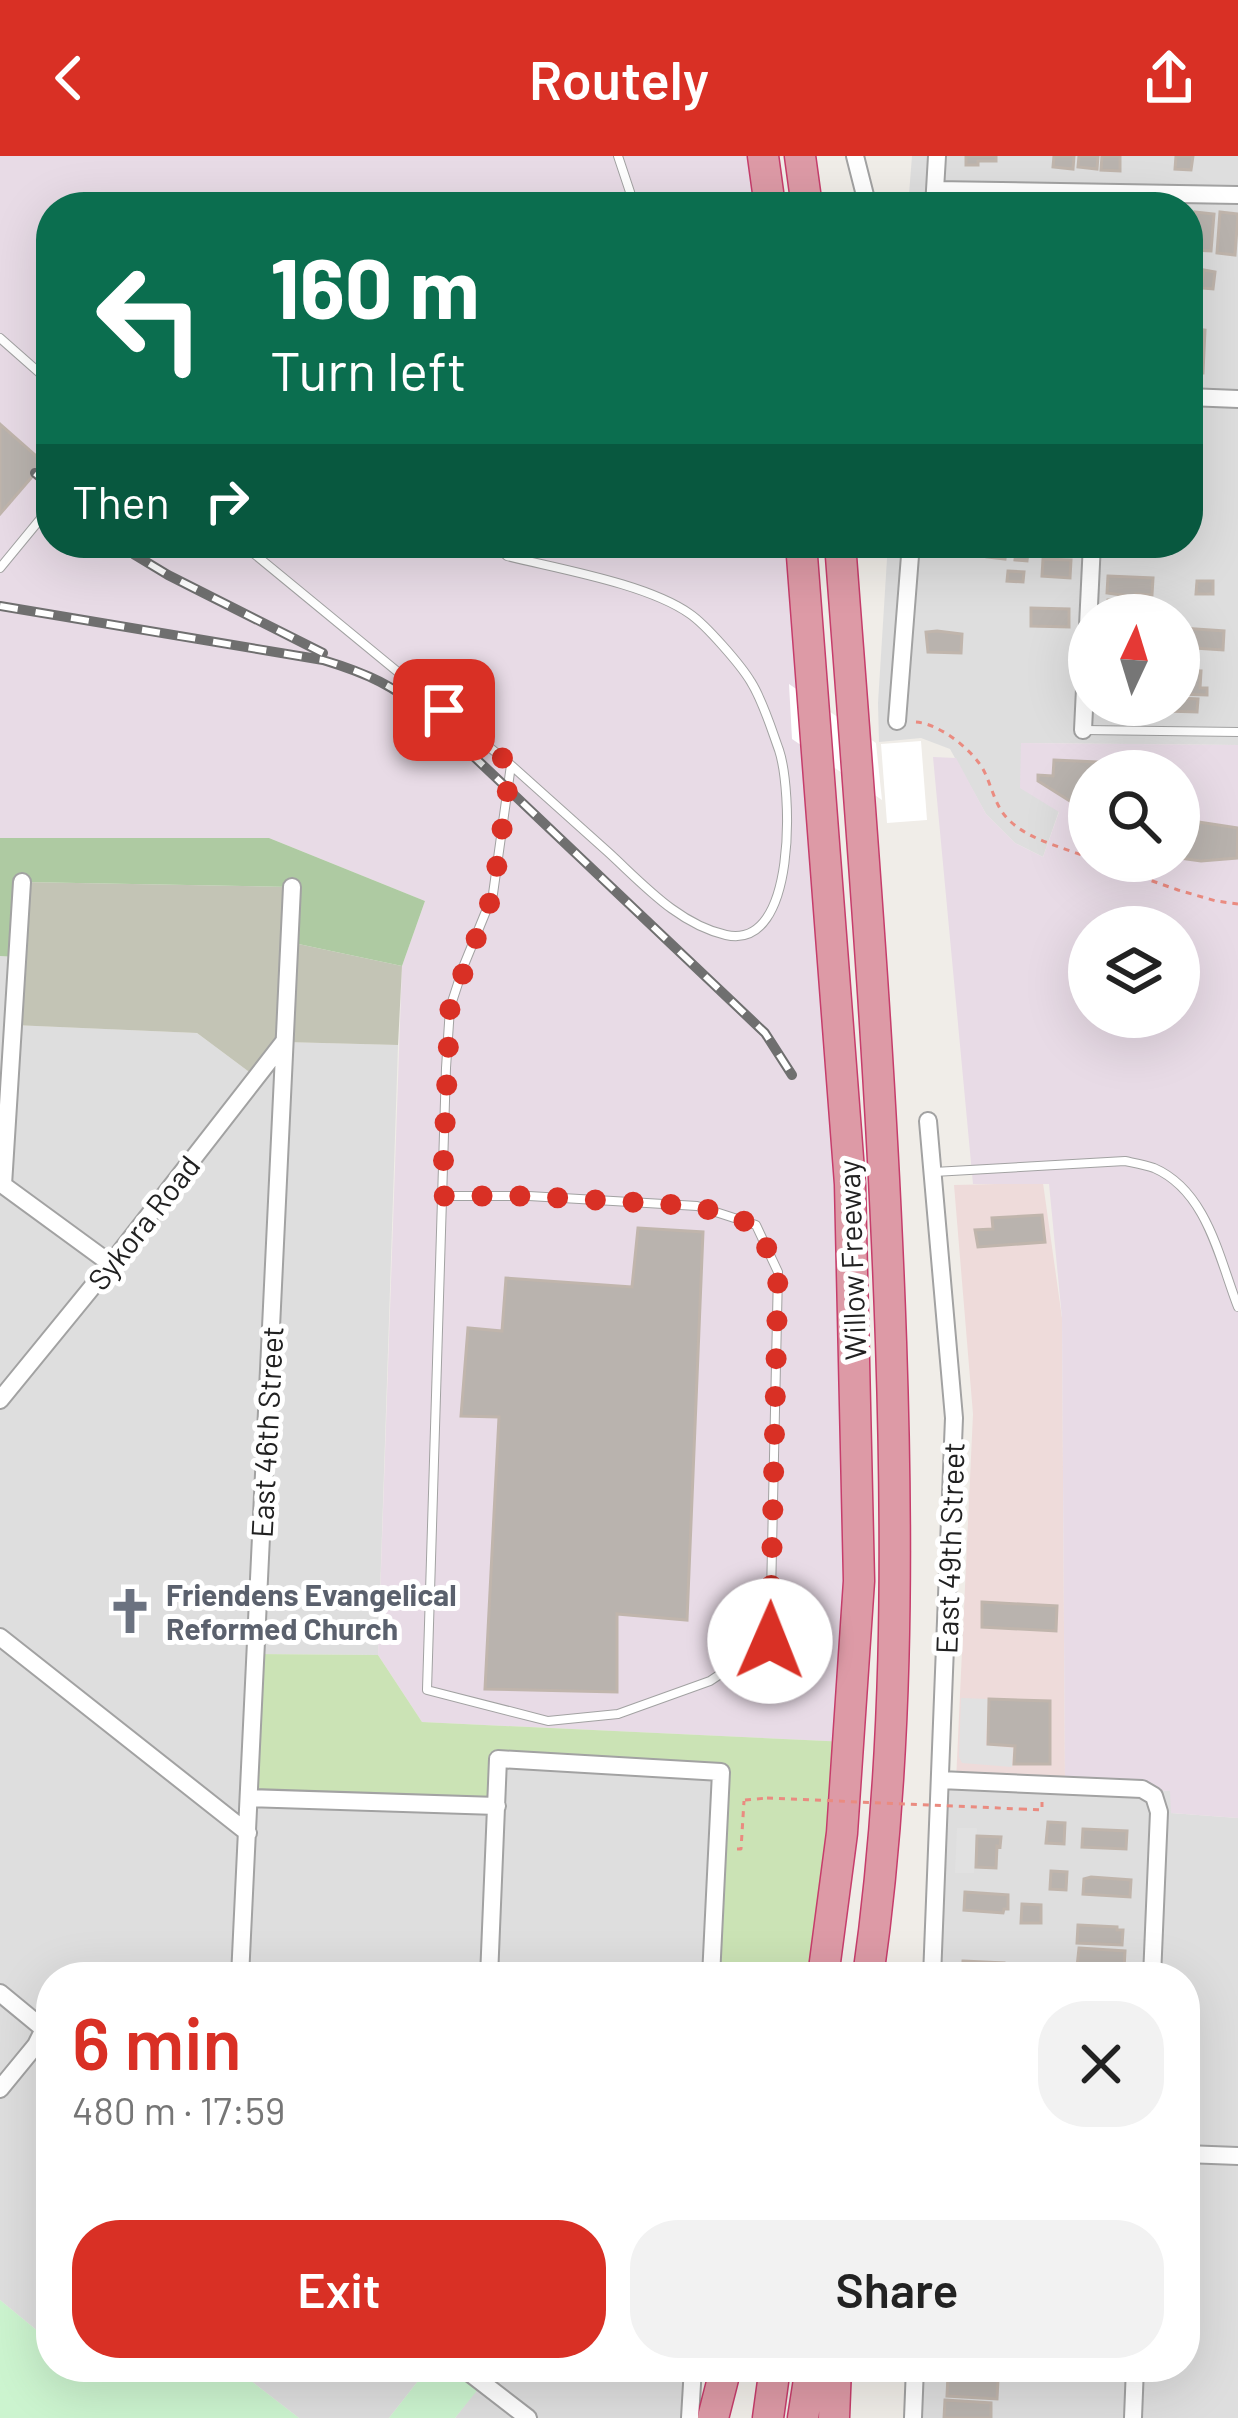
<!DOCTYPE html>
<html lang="en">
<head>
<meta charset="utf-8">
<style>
	:root { --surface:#fff; --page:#f2f2f2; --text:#222; --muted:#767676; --accent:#d93025 }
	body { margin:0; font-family:Barlow,sans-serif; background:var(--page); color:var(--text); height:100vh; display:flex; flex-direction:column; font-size:45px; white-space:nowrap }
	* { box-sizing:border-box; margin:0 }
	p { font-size:39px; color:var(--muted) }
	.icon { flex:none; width:66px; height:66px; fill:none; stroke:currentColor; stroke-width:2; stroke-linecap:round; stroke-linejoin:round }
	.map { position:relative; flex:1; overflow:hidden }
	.panel { position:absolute; left:36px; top:1806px; width:1164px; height:420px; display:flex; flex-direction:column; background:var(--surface); border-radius:48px; box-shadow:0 12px 48px #0002 }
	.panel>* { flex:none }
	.hud { position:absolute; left:36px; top:36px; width:1167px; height:366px; border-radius:48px; box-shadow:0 12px 48px #0002; background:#0b6e4f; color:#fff; overflow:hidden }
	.needle { width:78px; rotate:4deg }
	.tools { position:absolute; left:1068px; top:438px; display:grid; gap:24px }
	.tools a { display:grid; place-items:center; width:132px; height:132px; border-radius:50%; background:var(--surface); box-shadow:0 12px 48px #0002; font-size:60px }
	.pin { position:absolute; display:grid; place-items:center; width:102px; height:102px; color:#fff; margin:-51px; border-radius:24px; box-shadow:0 6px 18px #0006 }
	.me { position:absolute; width:132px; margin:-66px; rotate:1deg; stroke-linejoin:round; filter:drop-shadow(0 0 9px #0008) }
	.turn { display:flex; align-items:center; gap:42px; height:252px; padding:0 36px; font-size:54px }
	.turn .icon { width:156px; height:156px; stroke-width:2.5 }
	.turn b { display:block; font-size:84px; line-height:102px }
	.then { display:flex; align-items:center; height:114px; padding:0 36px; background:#0003; gap:24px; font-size:45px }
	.round { display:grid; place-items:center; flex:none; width:126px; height:126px; border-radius:48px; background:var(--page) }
	.overview { display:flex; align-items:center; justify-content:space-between; height:204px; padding:0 36px }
	h1 { font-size:72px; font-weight:600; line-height:90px; color:var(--accent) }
	.button { display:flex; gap:24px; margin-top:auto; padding:24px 36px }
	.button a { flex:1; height:138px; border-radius:48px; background:var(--accent); color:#fff; font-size:48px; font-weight:600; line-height:138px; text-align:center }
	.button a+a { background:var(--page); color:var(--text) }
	header { display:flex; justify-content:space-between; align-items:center; height:156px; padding:0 36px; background:var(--accent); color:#fff; font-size:54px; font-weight:600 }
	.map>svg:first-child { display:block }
	.residential { fill:#dedede; fill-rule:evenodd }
	.commercial { fill:#eedbda }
	.industrial { fill:#e8dbe6; fill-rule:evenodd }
	.construction { fill:#c3c4b5 }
	.grass { fill:#cbe3b5 }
	.forest { fill:#aecaa2 }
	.park { fill:#ccf4cf }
	.parking { fill:#e1e1e1 }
	.pier { fill:#fff }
	.building { fill:#b9b3ae; stroke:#c0b5ac; stroke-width:3 }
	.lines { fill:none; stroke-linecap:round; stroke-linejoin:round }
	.service-casing { stroke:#a2a2a2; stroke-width:10 }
	.minor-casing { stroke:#a2a2a2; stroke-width:20 }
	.motorway-casing { stroke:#c63d6b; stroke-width:33 }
	.path { stroke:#ea8b80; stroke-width:3; stroke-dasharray:6 6; stroke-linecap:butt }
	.service { stroke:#fff; stroke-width:8 }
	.minor { stroke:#fff; stroke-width:16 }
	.motorway { stroke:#dd9aa6; stroke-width:30 }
	.rail-casing { stroke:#6f6f6f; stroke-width:10 }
	.rail { stroke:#fff; stroke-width:6; stroke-dasharray:18; stroke-linecap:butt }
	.path-bridge { stroke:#ea8b80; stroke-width:3; stroke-dasharray:6 6; stroke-linecap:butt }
	.route { stroke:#d93025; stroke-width:21; stroke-dasharray:0 37.8 }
	.labels { text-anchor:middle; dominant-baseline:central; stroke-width:10; stroke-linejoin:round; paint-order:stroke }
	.street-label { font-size:30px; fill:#212121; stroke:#fff }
	.worship-label { font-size:30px; font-weight:bold; fill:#5b616d; stroke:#fff; text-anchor:start }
</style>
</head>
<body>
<header><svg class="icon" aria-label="back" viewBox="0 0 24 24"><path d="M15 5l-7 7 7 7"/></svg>Routely<svg class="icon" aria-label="share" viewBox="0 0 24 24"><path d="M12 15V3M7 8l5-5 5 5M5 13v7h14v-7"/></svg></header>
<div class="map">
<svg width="1238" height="2262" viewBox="0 0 1238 2262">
	<rect width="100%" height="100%" fill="#f0ede8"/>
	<path class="residential" d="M912,0H1238V589L1022,587L1059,655L1043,701L1015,687L986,658L950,593L921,582L879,586L878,547L888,387H1188V51H908ZM1089,459H1179V549H1089Z
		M0,800L17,801L14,869L197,877L256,921L284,886L398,889L378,1499L257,1498L498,1603L721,1616L711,1821H51V2186L0,2144Z
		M940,1624L1171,1635V1657L1238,1662V2262H913L915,2211H1185V1821H932Z
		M233,2211H429L389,2262H299Z
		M462,2211H693L690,2262H455L482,2227Z"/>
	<path class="commercial" d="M1043,1027L1062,1162L1065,1630L956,1625L973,1258L954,1029Z"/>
	<path class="industrial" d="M0,0H763L770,51H51V387H801L850,1028L848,1586L422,1566L378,1499L402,810L425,745L269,682H0Z
		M1021,587L1238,589V1662L1171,1657L1170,1635L1065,1630L1062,1162L1049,1028H973L933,601L956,602L986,658L1015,687L1043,701L1059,656L1020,632ZM1089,615H1179V705H1089ZM1089,771H1179V861H1089Z"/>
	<path class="construction" d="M22,726L292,731L289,786L402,810L398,889L284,886L256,921L197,877L13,869Z"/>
	<path class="grass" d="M256,1498L378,1499L422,1566L848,1586L818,1821H711L721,1617L499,1603L497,1650L250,1642Z"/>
	<path class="forest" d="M0,682H269L425,745L402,810L289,786L291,731L22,726L17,801L0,800Z"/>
	<path class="park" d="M0,2144L51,2186V2211H233L299,2262H0Z
		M429,2211H462L483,2227L455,2262H389Z"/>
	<path class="parking" d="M961,1542L988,1543L986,1589L1013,1592L1012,1611L962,1607L959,1601Z
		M957,1672H977L974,1717H955Z"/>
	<path class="pier" d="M789,528L876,587L882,644L792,583Z
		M921,585L927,664L887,667L881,588Z"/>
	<path class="building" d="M966,0H996V5H978V9H966Z
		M1054,0H1074L1073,13L1053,11Z
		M1079,0H1098L1097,13L1078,11Z
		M1102,0H1120V15L1101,14Z
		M1176,0H1193L1191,14L1175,13Z
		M1195,56L1214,58L1211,95L1192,94Z
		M1220,56L1238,58L1235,99L1217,97Z
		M1204,114L1215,116L1213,133L1201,132Z
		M1195,173L1205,174L1203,217H1188V177H1195Z
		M0,268L44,307L0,358Z
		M989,387H1007L1005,403L987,401Z
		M1017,387H1029L1027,405L1015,404Z
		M1047,387H1072V395L1069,394V397H1040L1041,388Z
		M1043,403L1071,404L1070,422L1042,420Z
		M1008,415L1024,416L1023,426L1007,425Z
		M1108,420L1153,422L1152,439L1136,438V441L1107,437Z
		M1197,425H1213V438H1196Z
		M1108,444L1142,445L1141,459H1107Z
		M1031,452L1069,453V471L1031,470Z
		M1181,472L1224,475L1223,494L1180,491Z
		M937,475L962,478L961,497L928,496L926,476Z
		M1179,514L1201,515L1200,532H1207V539L1179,538Z
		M1179,542L1198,543L1197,556L1166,555V549H1179Z
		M1105,549H1149L1148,562L1104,560Z
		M1054,604L1163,609V615H1089V657L1038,625V619L1053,620Z
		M1179,663L1238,672L1237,702L1201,705L1179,702Z
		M1042,1059L1045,1086L978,1091L975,1074L993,1073L992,1062Z
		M638,1072L703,1076L687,1464L617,1458V1536L485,1533L499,1261L461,1260L468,1172L502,1175L506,1122L632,1131Z
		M982,1446L1057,1450L1056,1475L982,1471Z
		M989,1543L1050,1545V1608H1014L1015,1590L988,1588Z
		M1048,1666L1065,1667L1064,1688L1046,1687Z
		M1083,1673L1127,1675L1126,1693L1082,1691Z
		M977,1680L1001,1681L1000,1691L997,1690L996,1712L976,1711Z
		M1051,1715L1067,1716L1066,1734L1050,1733Z
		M1091,1721L1131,1724L1130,1741L1083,1738L1084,1723Z
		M965,1736L1008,1739V1753H1004L1003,1757L964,1754Z
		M1022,1748L1041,1749V1767H1021Z
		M1078,1769L1117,1771V1774H1123L1122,1789L1077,1787Z
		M1079,1792L1125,1795L1124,1814L1077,1811Z
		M963,1805L1004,1807V1811L1022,1812L1021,1821H962Z
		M1004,2211H1023L1022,2222L1004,2221Z
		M1058,2211H1109L1108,2223L1058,2218Z
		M965,2218L998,2223L997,2243L947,2240L948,2219Z
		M945,2244L991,2247V2262H944Z"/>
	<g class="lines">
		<defs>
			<path id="service" d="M618,0L635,51
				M0,182L51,227
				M241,387L511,609L493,738L464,809L450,852L446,912L427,1534L548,1565L618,1558L710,1525L770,1485L778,1116L756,1069L697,1050L529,1040H442
				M494,387L507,400C559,413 648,428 690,458C706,469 741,509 751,526C763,545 771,572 779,594C792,633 798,795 726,779C678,768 643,728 608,696C576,667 544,639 512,610
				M0,412L51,350
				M1084,574L1238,576
				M934,1016L1125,1005C1134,1007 1145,1009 1154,1012C1207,1035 1219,1102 1238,1151"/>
			<path id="minor" d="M855,0L868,51
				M935,34L1238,39
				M934,51L937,0
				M1188,241L1238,243
				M897,565L911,387
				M1083,574L1092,387
				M22,726L3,1029L111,1108
				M928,965L954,1262L932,1821
				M0,1244L111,1108L283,887
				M0,1481L248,1677
				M940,1624L1142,1633L1154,1640L1159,1656L1152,1821
				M250,1642L497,1650
				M240,1821L292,731
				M489,1821L498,1603L721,1616L711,1821
				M0,1837L51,1879
				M0,1933L36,1889L44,1873
				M1185,1998L1238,2000
				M462,2211L528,2262
				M690,2262L693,2211
				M913,2262L915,2211
				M1133,2262L1135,2211"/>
			<path id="motorway" d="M763,0L770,51
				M800,0L807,51
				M801,387L850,1028L859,1425L842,1677L823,1821
				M840,387C860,653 882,919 891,1186C898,1397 898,1611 868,1821
				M713,2262L726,2211
				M768,2262L775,2211
				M803,2262L811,2211
				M834,2262L836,2211"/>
		</defs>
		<use href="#service" class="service-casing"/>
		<use href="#minor" class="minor-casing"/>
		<use href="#motorway" class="motorway-casing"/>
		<path class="path" d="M916,566C940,568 973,594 984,615C993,633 995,652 1011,666C1032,685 1063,691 1089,702
			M1095,705L1178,734L1216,745L1238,748
			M745,1644L767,1642
			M1021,1653L1042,1654V1646
			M737,1693H741L744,1645"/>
		<use href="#service" class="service"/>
		<use href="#minor" class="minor"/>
		<use href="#motorway" class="motorway"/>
		<defs>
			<path id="rail" d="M35,317L51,330
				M120,387L135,399L168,419L323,497
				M0,450L323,504C369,518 392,529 430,559L765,877L792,919"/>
		</defs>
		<use href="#rail" class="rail-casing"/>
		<use href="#rail" class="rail"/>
		<path class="path-bridge" d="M767,1642L1021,1653"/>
	</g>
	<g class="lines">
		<path class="route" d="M444,554L511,609L493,738L450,852L442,1040H529L697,1050L756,1069L778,1116L770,1485"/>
	</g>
	<defs>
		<symbol id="church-bare" viewBox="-9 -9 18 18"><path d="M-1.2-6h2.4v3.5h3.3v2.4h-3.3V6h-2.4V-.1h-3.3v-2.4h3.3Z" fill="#6b7280" stroke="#fff" stroke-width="2.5" paint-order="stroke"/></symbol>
	</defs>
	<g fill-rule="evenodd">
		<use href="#church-bare" x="97" y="1422" width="66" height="66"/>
	</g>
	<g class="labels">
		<g class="street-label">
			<text transform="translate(143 1066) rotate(-52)">Sykora Road</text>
			<text transform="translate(851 1104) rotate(-92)">Willow Freeway</text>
			<text transform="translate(266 1276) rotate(-87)">East 46th Street</text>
			<text transform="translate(949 1392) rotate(-88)">East 49th Street</text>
		</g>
		<g class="worship-label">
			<text x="166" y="1438">Friendens Evangelical<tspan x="166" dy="34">Reformed Church</tspan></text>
		</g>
	</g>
</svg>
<div class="tools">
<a><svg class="needle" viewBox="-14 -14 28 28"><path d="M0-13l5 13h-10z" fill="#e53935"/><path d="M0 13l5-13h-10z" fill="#767676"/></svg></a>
<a><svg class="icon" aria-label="search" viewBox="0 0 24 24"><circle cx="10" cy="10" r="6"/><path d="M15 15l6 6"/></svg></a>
<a><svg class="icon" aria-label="layers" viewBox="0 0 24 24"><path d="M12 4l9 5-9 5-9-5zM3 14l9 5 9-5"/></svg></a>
</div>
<div class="pin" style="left:444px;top:554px;background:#d93025"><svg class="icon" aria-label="arrive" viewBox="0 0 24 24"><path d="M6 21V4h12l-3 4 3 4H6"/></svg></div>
<svg class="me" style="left:770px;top:1485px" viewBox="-20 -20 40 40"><circle r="19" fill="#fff"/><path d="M0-13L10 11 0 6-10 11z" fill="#d93025"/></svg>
<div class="hud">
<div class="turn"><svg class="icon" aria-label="left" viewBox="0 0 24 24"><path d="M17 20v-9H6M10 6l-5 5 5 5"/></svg><div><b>160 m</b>Turn left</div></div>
<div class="then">Then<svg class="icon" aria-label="right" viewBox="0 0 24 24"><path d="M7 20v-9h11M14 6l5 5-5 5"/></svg></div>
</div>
<section class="panel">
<div class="overview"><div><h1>6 min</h1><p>480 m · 17:59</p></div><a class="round"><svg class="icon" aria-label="close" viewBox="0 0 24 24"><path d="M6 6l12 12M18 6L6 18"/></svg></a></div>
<div class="button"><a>Exit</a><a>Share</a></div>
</section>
</div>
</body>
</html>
